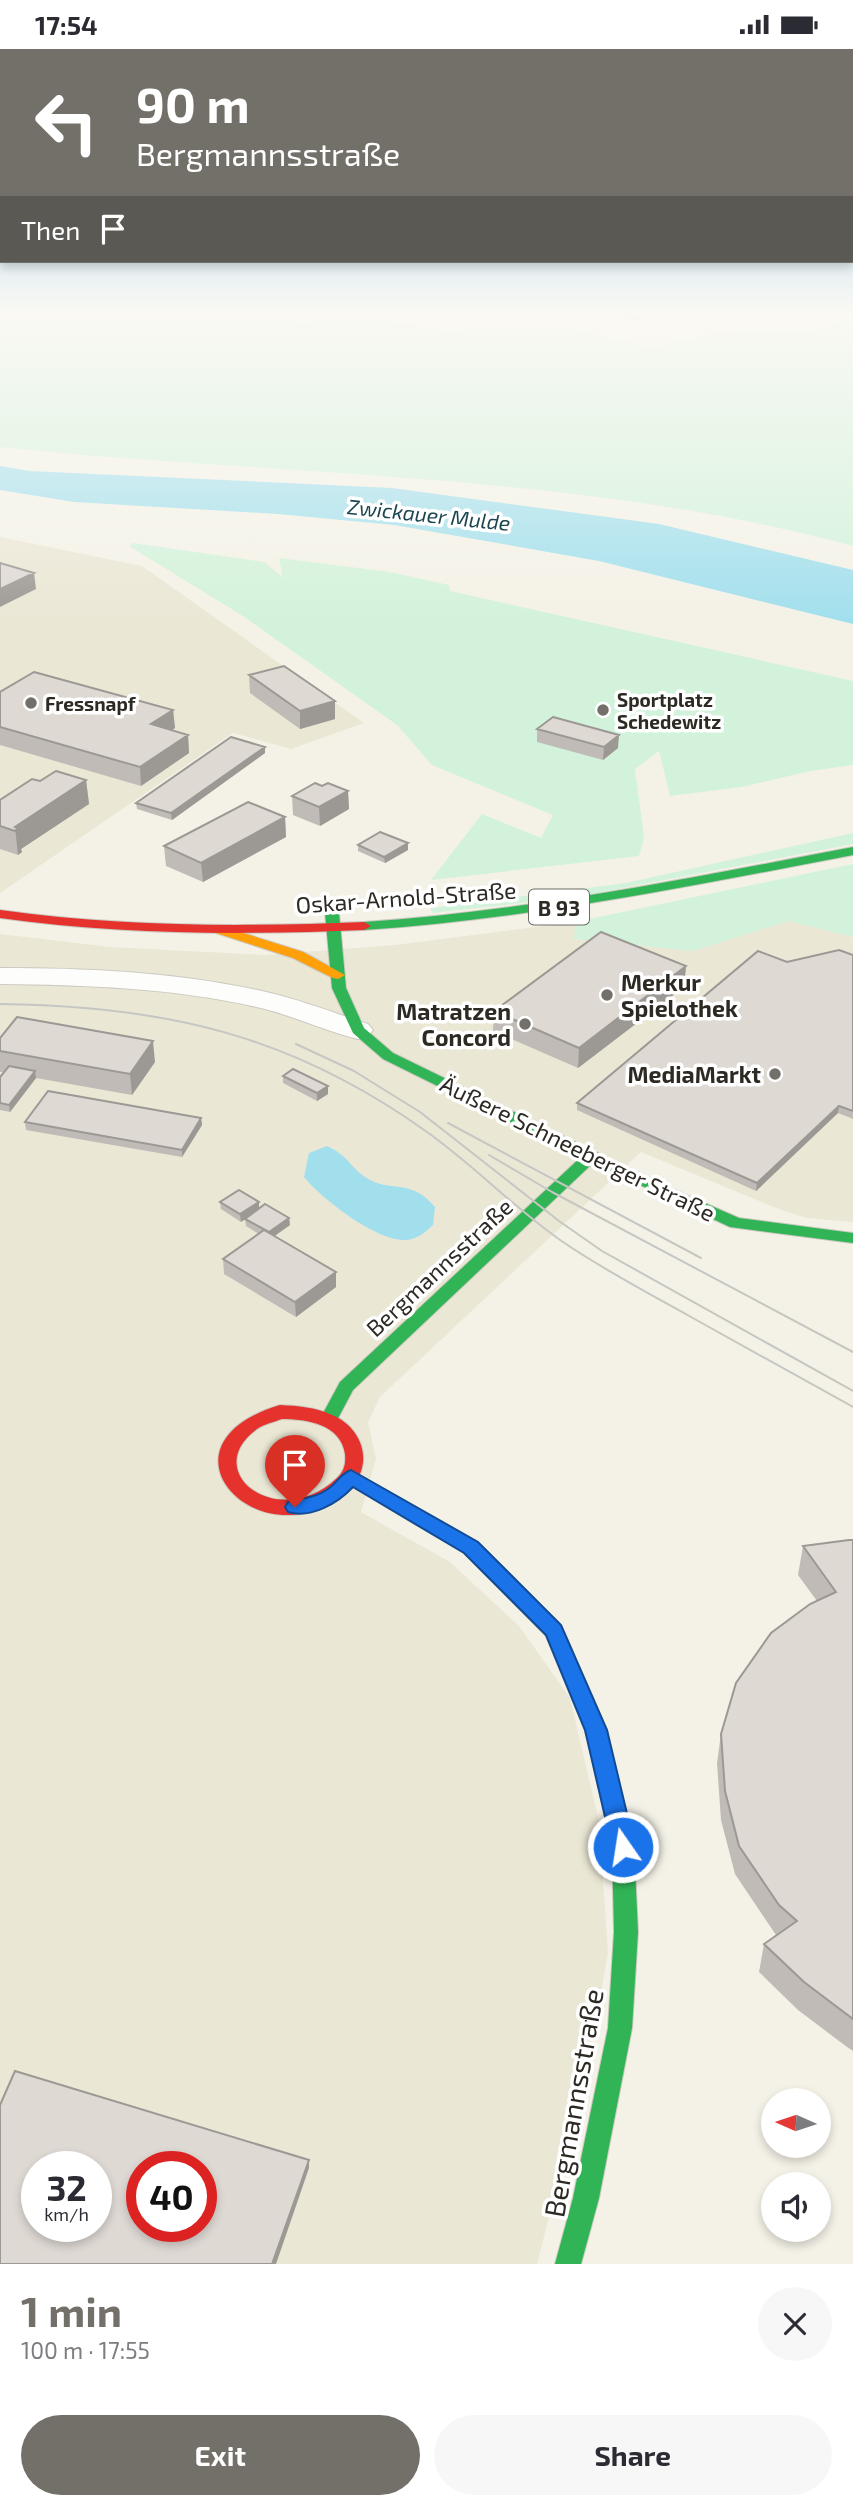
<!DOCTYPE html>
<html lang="en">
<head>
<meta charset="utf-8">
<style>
	:root { --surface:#fff; --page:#f7f7f7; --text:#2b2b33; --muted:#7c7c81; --accent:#727068 }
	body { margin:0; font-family:"Exo 2",sans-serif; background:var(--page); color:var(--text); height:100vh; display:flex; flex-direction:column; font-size:26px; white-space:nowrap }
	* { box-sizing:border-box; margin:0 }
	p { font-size:23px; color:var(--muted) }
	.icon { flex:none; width:38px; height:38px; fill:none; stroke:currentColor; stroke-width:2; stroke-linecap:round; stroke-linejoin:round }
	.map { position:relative; height:2215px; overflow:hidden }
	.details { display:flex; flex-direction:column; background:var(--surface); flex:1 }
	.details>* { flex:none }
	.guide { position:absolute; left:0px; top:0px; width:854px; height:214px; box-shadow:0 4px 10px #0003; background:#727068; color:#fff; overflow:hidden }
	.needle { width:46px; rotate:273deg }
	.buttons { position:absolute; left:761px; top:2039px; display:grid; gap:14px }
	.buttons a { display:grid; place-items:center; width:70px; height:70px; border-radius:50%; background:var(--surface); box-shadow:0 4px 10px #0003; font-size:35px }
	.speed { position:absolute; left:21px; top:2102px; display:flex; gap:14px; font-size:35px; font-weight:700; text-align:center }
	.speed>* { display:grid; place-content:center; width:91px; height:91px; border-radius:50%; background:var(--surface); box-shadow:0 4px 10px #0003; line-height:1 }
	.speed small { font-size:18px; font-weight:400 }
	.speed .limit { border:10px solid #d22; background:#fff; color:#111 }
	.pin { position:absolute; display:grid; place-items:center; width:60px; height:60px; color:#fff; margin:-72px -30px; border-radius:50% 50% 50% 0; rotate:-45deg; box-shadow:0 0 7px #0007 }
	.pin .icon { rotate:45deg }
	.me { position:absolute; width:77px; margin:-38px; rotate:347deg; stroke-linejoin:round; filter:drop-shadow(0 0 5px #0008) }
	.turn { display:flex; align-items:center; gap:24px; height:147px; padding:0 21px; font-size:32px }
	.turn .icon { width:91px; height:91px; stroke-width:2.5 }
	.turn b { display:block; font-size:49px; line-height:60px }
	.then { display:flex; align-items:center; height:66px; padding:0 21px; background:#0003; gap:14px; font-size:26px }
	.round { display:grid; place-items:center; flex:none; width:74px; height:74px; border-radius:37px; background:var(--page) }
	.head { display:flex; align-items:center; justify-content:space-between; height:119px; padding:0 21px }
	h1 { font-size:42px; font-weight:700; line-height:52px; color:var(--accent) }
	.action { display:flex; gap:14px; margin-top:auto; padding:14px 21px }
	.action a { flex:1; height:80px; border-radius:42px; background:var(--accent); color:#fff; font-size:28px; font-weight:700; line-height:80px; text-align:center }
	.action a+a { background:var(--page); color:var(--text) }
	.status { display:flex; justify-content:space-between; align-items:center; height:49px; padding:0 35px; background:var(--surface); direction:ltr }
	.status svg { height:19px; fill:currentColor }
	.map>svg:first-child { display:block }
	.built { fill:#ebe7d5; fill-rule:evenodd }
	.green { fill:#d2f2db }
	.water { fill:#a1dfed }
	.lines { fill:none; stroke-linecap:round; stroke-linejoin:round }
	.street-casing { stroke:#cbc9c0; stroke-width:2 }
	.fast-casing { stroke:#cbc9c0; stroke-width:2 }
	.slow-casing { stroke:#cbc9c0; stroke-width:2 }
	.jam-casing { stroke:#cbc9c0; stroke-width:2 }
	.street { fill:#fdfdfb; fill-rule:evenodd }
	.fast { fill:#30b455; fill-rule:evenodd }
	.slow { fill:#ff9f0a; fill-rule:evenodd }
	.jam { fill:#e5322d; fill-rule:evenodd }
	.tram { stroke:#c6c6c3; stroke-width:2 }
	.wall { fill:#c0bbb6 }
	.shaded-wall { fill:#9c9894 }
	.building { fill:#dfd9d4; stroke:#9c9894; stroke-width:2; fill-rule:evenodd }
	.route { fill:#1a73e8; stroke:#114b97; stroke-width:2 }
	.poi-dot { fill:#727068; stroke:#fff; stroke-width:2.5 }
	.labels { text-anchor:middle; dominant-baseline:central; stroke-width:7; stroke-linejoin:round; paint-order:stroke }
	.far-poi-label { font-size:19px; font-weight:bold; fill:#2c2a23; stroke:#fff; text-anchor:start }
	.far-water-label { font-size:21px; font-style:italic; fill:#1d4651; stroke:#fff }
	.shield { fill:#fff; stroke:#6b6a65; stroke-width:2 }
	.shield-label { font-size:21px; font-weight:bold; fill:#2c2a23 }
	.street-label { font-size:23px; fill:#2c2a23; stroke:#fff }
	.poi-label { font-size:23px; font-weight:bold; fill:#2c2a23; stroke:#fff; text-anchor:end }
	.near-street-label { font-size:28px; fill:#2c2a23; stroke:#fff }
</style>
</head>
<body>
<div class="status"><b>17:54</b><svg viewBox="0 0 49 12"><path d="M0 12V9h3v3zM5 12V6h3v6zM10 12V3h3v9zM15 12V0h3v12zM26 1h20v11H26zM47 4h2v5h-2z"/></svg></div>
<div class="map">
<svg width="853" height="2215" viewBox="0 0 853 2215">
	<rect width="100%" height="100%" fill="#f4f2e7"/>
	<path class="built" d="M0,488L142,517L364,674L291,700L233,684L0,844Z
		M789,872L853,888V1173L807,1169L781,1161L641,1103L380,1348L368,1373L376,1410L361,1463L450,1513L519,1577L570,1649L599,1773L608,1904L588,2015L537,2215H0V885L110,898L265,906L395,896L575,873V890L693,902ZM37,2118H96V2177H37ZM142,2118H201V2177H142Z"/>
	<path class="green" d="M0,266H277L299,274L380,267L389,273L447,282L560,278L654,298L719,284L811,282L853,270V497C575,422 285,428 0,398Z
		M133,494L264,513L283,528L279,509L390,523L449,536L450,542L853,632V716L810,722L742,738L670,747L659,702L635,720L644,789L639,807L431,831L482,765L541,789L553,766L432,716L397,676L243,567L129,497Z
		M853,784V795L581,847L433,864L430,859L626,834Z
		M853,815V888L789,872L693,902L574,890L575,873Z"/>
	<path class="water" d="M0,417L30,422L392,439L659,475L853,521V575L599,512L394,476L278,465L74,453L0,441Z
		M327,1097C349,1107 350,1118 365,1128C391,1145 410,1128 435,1158L433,1176C424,1184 417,1191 404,1191C375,1191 322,1150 304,1128L309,1104Z"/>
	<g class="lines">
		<defs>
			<path id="street" d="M0,919C89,919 178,923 266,943C301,951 334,964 368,975L373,981L368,987L358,990C325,982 294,967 261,959C175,939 87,936 0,935Z"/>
			<path id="fast" d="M853,798V806C691,837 529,870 364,881L357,877L364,873C529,862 691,829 853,798Z
				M331,849L338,853L346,939L364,979L393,1004L668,1138L739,1169L853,1184V1194L730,1178L593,1114L353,1341L335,1375H323L320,1370L340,1333L581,1108L383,1010L353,984L332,939L324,853Z
				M351,1421L478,1494L561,1576L607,1681L634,1798L638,1883L632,1979L599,2149L581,2215H555L573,2149L608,1979L614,1883L612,1798L585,1681L546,1587L464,1504L344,1433L342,1428L344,1423Z"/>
			<path id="slow" d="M218,876L303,903L345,926L338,930L333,929L293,909L213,883L211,880Z"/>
			<path id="jam" d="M0,861C121,878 242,878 364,873L371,877L364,881C242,886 121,886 0,869Z
				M280,1356C298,1357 315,1358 332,1366C362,1378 375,1415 350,1439C265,1520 143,1397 280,1356ZM282,1370C306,1370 341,1375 345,1405C346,1415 344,1423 337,1429C279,1484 198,1423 257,1380C264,1375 274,1373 282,1370Z"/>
		</defs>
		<use href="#street" class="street-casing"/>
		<use href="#fast" class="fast-casing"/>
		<use href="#slow" class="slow-casing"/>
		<use href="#jam" class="jam-casing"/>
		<use href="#street" class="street"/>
		<use href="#fast" class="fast"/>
		<use href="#slow" class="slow"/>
		<use href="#jam" class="jam"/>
		<path class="tram" d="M0,955C165,957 292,986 427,1083C475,1117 515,1160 563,1193C604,1221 648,1244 691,1268C745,1298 799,1328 853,1358
			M296,995L354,1022L420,1063L559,1172L602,1202L853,1342
			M448,1074L701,1209
			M489,1106L552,1143L853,1303"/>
	</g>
	<path class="wall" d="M622,266H642V271L628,272Z
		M249,626L335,652V670L300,680L250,644Z
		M0,643L173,661L175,679L172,681L188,686L189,704L141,737L0,696Z
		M537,680L618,699L603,711L537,693Z
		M265,698V704L172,771L137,760L136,754Z
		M86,731L89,755L21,800L22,803L18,806L0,800V751L40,732Z
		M322,737L348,742L349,760L320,777L293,766L292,747Z
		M285,768L286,788L203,833L166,817L164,797Z
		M408,794V801L385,814L358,802V796Z
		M853,906V1070L838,1064L756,1142L577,1061V1054L787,913Z
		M686,917L684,938L578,1019L493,982L494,962Z
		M0,989L155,1013L132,1046L36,1029L10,1063L0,1061V1028L4,1023H0Z
		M283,1027L328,1045L317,1052L283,1034Z
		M201,1069L202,1076L182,1108L26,1081L25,1073Z
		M220,1153H259V1159L289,1169L290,1176L274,1187L336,1223V1238L296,1268L224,1225L223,1210L259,1185L246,1177L245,1170L241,1173L221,1160Z
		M853,1491V2002L847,1998L798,1961L759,1923L764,1895L776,1886L735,1825L721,1771L717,1714L721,1685L817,1552L798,1526L803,1497Z"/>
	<path class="shaded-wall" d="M643,266L642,271L628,272L629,267Z
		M34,524L36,540L0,558V540Z
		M335,652V670L300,680V662Z
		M173,661L175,679L153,694L151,675Z
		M188,686L189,704L141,737L140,718Z
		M619,686L618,699L603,711L604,698Z
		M265,698V704L172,771L171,764Z
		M86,731L89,755L21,800L22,803L18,806L15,778Z
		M348,742L349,760L320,777L319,758Z
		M285,768L286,788L203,833L201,814Z
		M408,794V801L385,814L384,808Z
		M686,917L684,938L578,1019L579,999Z
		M153,992L155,1013L132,1046L130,1025Z
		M35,1022L36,1029L10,1063L9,1056Z
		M328,1037V1045L317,1052V1044Z
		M839,1057L838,1064L756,1142L757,1134Z
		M201,1069L202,1076L182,1108V1101Z
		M259,1153V1161L241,1173L240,1165Z
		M289,1169L290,1176L269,1191V1183Z
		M336,1223V1238L296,1268L295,1253Z
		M309,2111V2119L276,2215H272Z"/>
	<path class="building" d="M0,514L34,524L0,540Z
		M284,617L335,652L300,662L249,626Z
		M34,623L173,661L151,675L188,686L140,718L0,678V643Z
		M553,668L619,686L604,698L537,680Z
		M231,688L265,698L171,764L136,754Z
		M56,722L86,731L15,778L18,779L15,782L0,777V751L32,730L40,732Z
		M315,734L322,737L328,734L348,742L319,758L292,747Z
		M248,753L285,768L201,814L164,797Z
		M380,783L408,794L384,808L358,796Z
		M601,883L686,917L579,999L494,962Z
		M839,901L853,906V1062L839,1057L757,1134L577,1054L758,902L787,913Z
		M17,968L153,992L130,1025L0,1002V989Z
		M9,1017L35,1022L9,1056L0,1054V1028Z
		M293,1020L328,1037L317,1044L283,1027Z
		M48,1042L201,1069L182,1101L25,1073Z
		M239,1141L259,1153L240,1165L220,1153Z
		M265,1155L289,1169L269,1183L245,1170Z
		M264,1181L336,1223L295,1253L223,1210Z
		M849,1491H853V1970L804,1933L764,1895L797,1872L779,1856L739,1797L725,1742L721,1685L736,1634L771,1584L810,1555L836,1543L803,1497Z
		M15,2022L309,2111L272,2215H0V2056ZM37,2118H96V2177H37ZM142,2118H201V2177H142Z"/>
	<linearGradient id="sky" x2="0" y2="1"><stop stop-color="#8bc5ea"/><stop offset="0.46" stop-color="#faf9f4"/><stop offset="1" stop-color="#faf9f4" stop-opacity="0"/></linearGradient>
	<rect width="853" height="576" fill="url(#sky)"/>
	<path class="route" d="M351,1421L478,1493L561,1576L607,1681L635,1798L631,1805L623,1808L615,1805L612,1798L585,1681L546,1586L464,1504L353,1438C338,1454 311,1470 288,1463L285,1458L288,1453C301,1449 316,1449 328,1440C337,1434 340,1425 351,1421Z"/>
	<g class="poi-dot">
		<circle cx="31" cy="654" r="7"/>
		<circle cx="603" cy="661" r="7"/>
		<circle cx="607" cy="946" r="7"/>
		<circle cx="525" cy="975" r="7"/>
		<circle cx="775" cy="1025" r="7"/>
	</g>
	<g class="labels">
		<g class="far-poi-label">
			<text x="617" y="650">Sportplatz<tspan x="617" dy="22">Schedewitz</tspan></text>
			<text x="45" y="654">Fressnapf</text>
		</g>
		<g class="far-water-label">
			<text transform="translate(429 465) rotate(6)">Zwickauer Mulde</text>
		</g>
		<rect class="shield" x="529" y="840.5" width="60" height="35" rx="5"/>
		<g class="shield-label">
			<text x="559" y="858">B 93</text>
		</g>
		<g class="street-label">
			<text transform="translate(406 848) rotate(-4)">Oskar-Arnold-Straße</text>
			<text transform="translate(578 1099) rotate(26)">Äußere Schneeberger Straße</text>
			<text transform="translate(439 1218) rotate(-43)">Bergmannsstraße</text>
		</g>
		<g class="poi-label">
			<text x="621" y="933" text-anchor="start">Merkur<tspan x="621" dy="26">Spielothek</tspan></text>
			<text x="511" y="962">Matratzen<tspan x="511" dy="26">Concord</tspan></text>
			<text x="761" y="1025">MediaMarkt</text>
		</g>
		<g class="near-street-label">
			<text transform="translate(573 2054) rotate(-80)">Bergmannsstraße</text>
		</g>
	</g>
</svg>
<div class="buttons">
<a><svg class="needle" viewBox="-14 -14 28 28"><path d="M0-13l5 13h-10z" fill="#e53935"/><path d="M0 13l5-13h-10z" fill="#7c7c81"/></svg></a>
<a><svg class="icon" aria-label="sound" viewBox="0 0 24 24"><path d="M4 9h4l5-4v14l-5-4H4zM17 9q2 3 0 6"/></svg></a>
</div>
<div class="speed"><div>32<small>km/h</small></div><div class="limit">40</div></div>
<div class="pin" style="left:295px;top:1458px;background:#d93025"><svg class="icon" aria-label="arrive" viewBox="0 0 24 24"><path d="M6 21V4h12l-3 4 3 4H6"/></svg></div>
<svg class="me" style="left:623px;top:1798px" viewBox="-20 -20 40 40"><circle r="17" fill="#1a73e8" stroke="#fff" stroke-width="3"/><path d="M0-11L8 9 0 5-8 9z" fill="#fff"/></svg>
<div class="guide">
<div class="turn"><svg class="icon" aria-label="left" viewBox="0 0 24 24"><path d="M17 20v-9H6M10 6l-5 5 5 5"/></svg><div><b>90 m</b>Bergmannsstraße</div></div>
<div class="then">Then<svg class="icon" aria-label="arrive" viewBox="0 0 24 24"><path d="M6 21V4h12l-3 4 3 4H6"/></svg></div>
</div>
</div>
<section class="details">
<div class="head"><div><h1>1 min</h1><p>100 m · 17:55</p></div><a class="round"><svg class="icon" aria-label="close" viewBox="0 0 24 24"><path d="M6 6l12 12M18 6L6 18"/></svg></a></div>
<div class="action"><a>Exit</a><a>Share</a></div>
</section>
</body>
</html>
